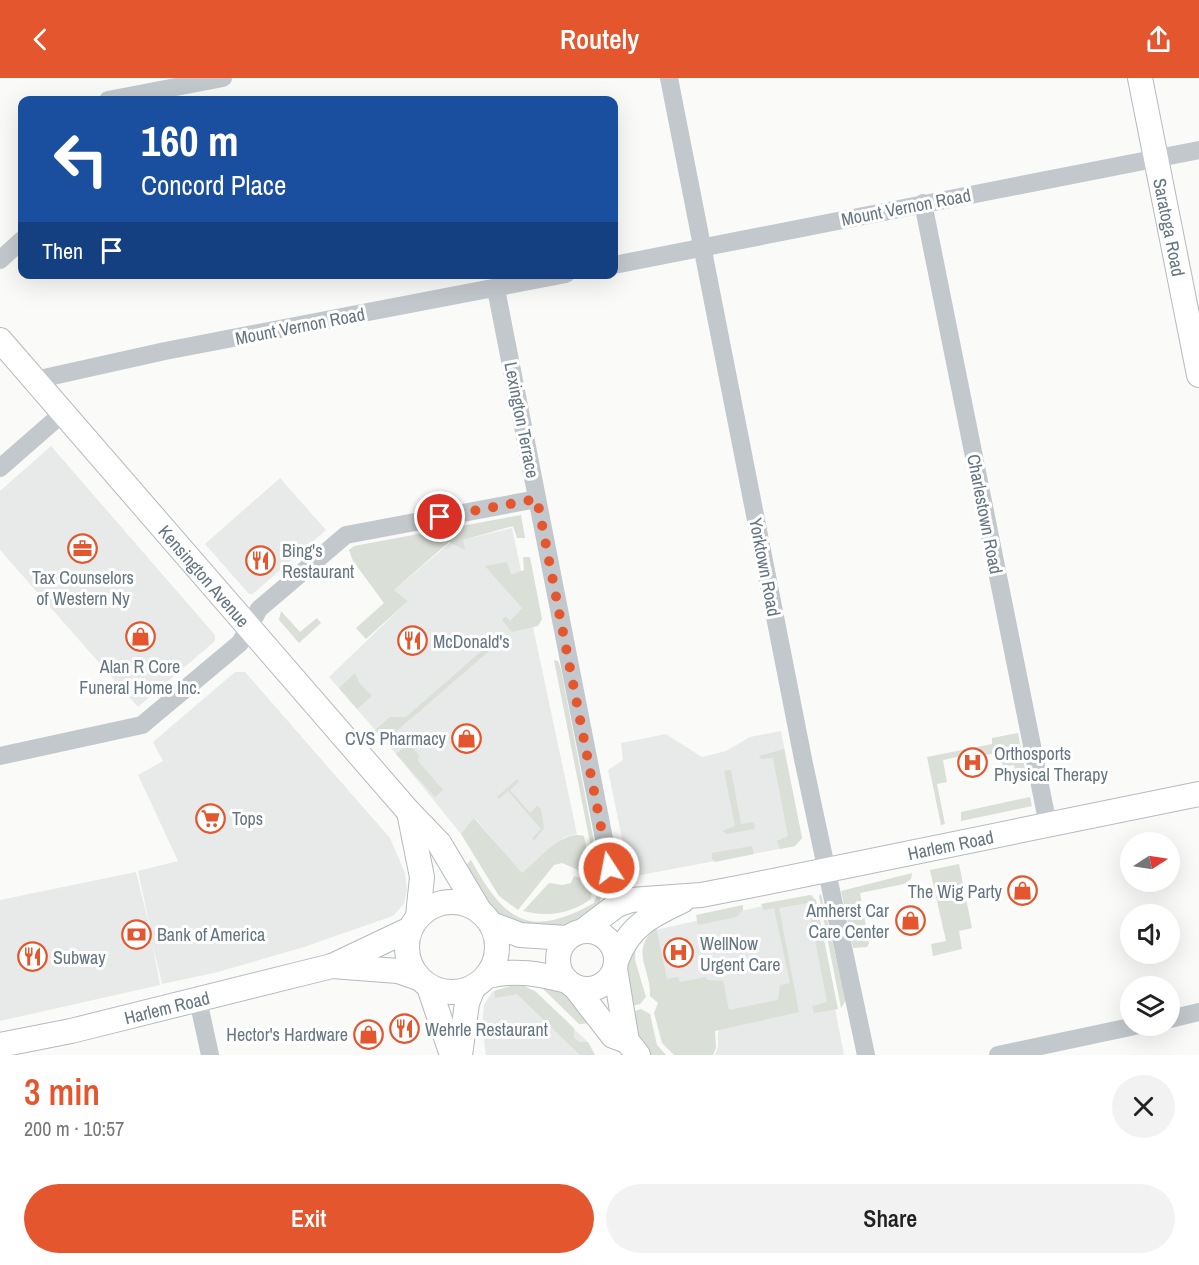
<!DOCTYPE html>
<html lang="en">
<head>
<meta charset="utf-8">
<style>
	:root { --surface:#fff; --page:#f2f2f2; --text:#222; --muted:#767676; --accent:#e4572e }
	body { margin:0; font-family:"Archivo Narrow",sans-serif; background:var(--page); color:var(--text); height:100vh; display:flex; flex-direction:column; font-size:22px; white-space:nowrap }
	* { box-sizing:border-box; margin:0 }
	p { font-size:20px; color:var(--muted) }
	.icon { flex:none; width:33px; height:33px; fill:none; stroke:currentColor; stroke-width:2; stroke-linecap:round; stroke-linejoin:round }
	.map { position:relative; height:977px; overflow:hidden }
	.drawer { display:flex; flex-direction:column; background:var(--surface); flex:1 }
	.drawer>* { flex:none }
	.top-card { position:absolute; left:18px; top:18px; width:600px; height:183px; border-radius:12px; box-shadow:0 6px 24px #0002; background:#1a4fa0; color:#fff; overflow:hidden }
	.needle { width:39px; rotate:78deg }
	.buttons { position:absolute; left:1120px; top:754px; display:grid; gap:12px }
	.buttons a { display:grid; place-items:center; width:60px; height:60px; border-radius:50%; background:var(--surface); box-shadow:0 6px 24px #0002; font-size:30px }
	.pin { position:absolute; display:grid; place-items:center; width:51px; height:51px; color:#fff; margin:-26px; border:3px solid #fff; border-radius:50%; box-shadow:0 2px 6px #0007 }
	.me { position:absolute; width:66px; margin:-33px; rotate:349deg; stroke-linejoin:round; filter:drop-shadow(0 0 4px #0008) }
	.turn { display:flex; align-items:center; gap:21px; height:126px; padding:0 24px; font-size:27px }
	.turn .icon { width:78px; height:78px; stroke-width:2.5 }
	.turn b { display:block; font-size:42px; line-height:51px }
	.then { display:flex; align-items:center; height:57px; padding:0 24px; background:#0003; gap:12px; font-size:22px }
	.round { display:grid; place-items:center; flex:none; width:63px; height:63px; border-radius:32px; background:var(--page) }
	.headline { display:flex; align-items:center; justify-content:space-between; height:102px; padding:0 24px }
	h1 { font-size:36px; font-weight:600; line-height:45px; color:var(--accent) }
	.primary-button { display:flex; gap:12px; margin-top:auto; padding:12px 24px }
	.primary-button a { flex:1; height:69px; border-radius:36px; background:var(--accent); color:#fff; font-size:24px; font-weight:600; line-height:69px; text-align:center }
	.primary-button a+a { background:var(--page); color:var(--text) }
	header { display:flex; justify-content:space-between; align-items:center; height:78px; padding:0 24px; background:var(--accent); color:#fff; font-size:27px; font-weight:600 }
	.map>svg:first-child { display:block }
	.built { fill:#e8e9e9 }
	.green { fill:#dadfd7 }
	.lines { fill:none; stroke-linecap:round; stroke-linejoin:round }
	.secondary-casing { stroke:#b3babf; stroke-width:26 }
	.street { stroke:#c3c8cc; stroke-width:18 }
	.secondary { stroke:#fff; stroke-width:24 }
	.route { stroke:#e4572e; stroke-width:10; stroke-dasharray:0 18 }
	.labels { text-anchor:middle; dominant-baseline:central; stroke-width:6; stroke-linejoin:round; paint-order:stroke }
	.street-label { font-size:18px; fill:#657683; stroke:#fff }
	.poi-label { font-size:18px; fill:#657683; stroke:#fff; text-anchor:start }
</style>
</head>
<body>
<header><svg class="icon" aria-label="back" viewBox="0 0 24 24"><path d="M15 5l-7 7 7 7"/></svg>Routely<svg class="icon" aria-label="share" viewBox="0 0 24 24"><path d="M12 15V3M7 8l5-5 5 5M5 13v7h14v-7"/></svg></header>
<div class="map">
<svg width="1199" height="977" viewBox="0 0 1199 977">
	<rect width="100%" height="100%" fill="#fafaf8"/>
	<path class="built" d="M51,368L215,557V563L138,629L0,472V413Z
		M280,400L326,452L253,516H249L205,466Z
		M512,450L577,756L565,759L522,796L475,740L461,756L396,676L329,599L408,523L394,512L450,465Z
		M235,594H245L390,760L405,795L407,812L404,826L393,838L304,869L218,894L162,906L152,863L160,907L0,943V822L136,794L152,859L138,793L178,783L138,697L163,683L153,664Z
		M781,653L802,760L795,768L630,799L608,692L623,682L621,665L666,656L702,679L726,673L750,659Z
		M813,817L844,977H715L718,969V955L726,934L668,912L655,852Z
		M512,908L532,912L586,962L594,977H486L482,950L484,927L492,914Z"/>
	<path class="green" d="M521,437L525,460H517L513,448L463,462L465,472L449,464L394,512L408,523L366,561L356,550L384,525L353,483L349,472L354,468Z
		M523,479H530L542,541L538,548L512,554L502,542L506,538L510,543L522,530L485,488L507,484L511,497L524,492Z
		M281,533L300,554L317,540L321,545L299,565L279,542Z
		M493,563L496,567L385,663L375,652L390,639H406Z
		M554,582L558,583L561,591L601,801L598,805Z
		M355,595L360,606L372,618L357,631L339,610Z
		M1018,655L1027,702H1017L1014,687L1003,689L1000,674L977,679L975,675L943,682L947,704L937,706L945,746L941,747L927,679L992,666V660Z
		M407,667L411,668L419,677L418,683L443,712L435,719L396,676Z
		M784,671L802,760L795,768L780,771L777,763L788,758L773,680L761,681L759,678Z
		M731,692L741,746L753,744L755,748L754,751L727,756L722,753L735,748L724,693Z
		M517,701L519,704L510,712L530,735L537,728L541,731L544,750L534,763L532,760L541,751L508,713L499,721L497,719Z
		M1030,719L1032,728L961,743V734Z
		M474,740L522,795C538,783 562,751 584,758L592,798L562,785L554,787L518,832L499,818L461,756Z
		M752,768L754,776L715,784L712,781V775Z
		M471,782C504,842 528,862 594,825L599,811L603,812L597,833C560,854 512,860 484,821C477,811 472,799 465,788Z
		M959,786L972,850L959,853L962,871L933,878L931,866L946,863L930,792Z
		M912,795L911,801L904,806L860,815L869,865L867,869L853,870L841,813Z
		M574,798L580,800L581,805L593,803L591,821C570,836 548,839 523,833L549,805L562,807L571,805Z
		M821,816L846,922L841,930L819,818Z
		M810,817L816,822L838,931L814,935L812,928L827,924L808,825L779,830L799,934L715,953L716,970L713,977H674L662,965L654,935L658,925L650,918C651,889 629,874 656,849L667,901L678,899L680,904L706,899L707,902L723,903L729,932L778,922L780,907L790,905L774,830L764,832L761,826Z
		M743,827V832L737,839L698,847L696,837Z
		M636,864L635,882L646,919L640,926L631,928C622,904 624,886 636,864Z
		M537,905L561,909L591,945L579,946Z
		M511,908H524L535,913L574,950V960L579,964H588L595,977H580L517,916L495,920L494,913Z
		M641,931L650,936L657,967L666,977H650L636,954L632,934Z"/>
	<g class="lines">
		<defs>
			<g id="secondary">
				<path id="s1" d="M1140,0L1199,297"/>
				<path id="s2" d="M0,262L409,734L439,765L479,832"/>
				<path d="M409,734L422,799L418,838"/>
				<circle cx="452" cy="869" r="45"/>
				<path d="M491,846L520,857L567,860"/>
				<path id="s3" d="M584,852L617,827L631,822L701,817L748,808L1199,716"/>
				<circle cx="587" cy="882" r="29"/>
				<path d="M617,881C629,848 652,837 682,823"/>
				<path d="M332,888L398,893L418,900"/>
				<path d="M615,891L627,963L638,977"/>
				<path d="M488,898C516,891 540,896 567,903"/>
				<path d="M429,909L452,977"/>
				<path d="M575,909L613,958L627,963"/>
				<path id="s4" d="M0,967L71,953L332,888L410,851"/>
				<path d="M460,977L467,925L473,910"/>
			</g>
		</defs>
		<use href="#secondary" class="secondary-casing"/>
		<path class="street" d="M669,0L803,681L866,977
			M108,22L223,0
			M923,125L1048,747
			M0,182L22,162
			M614,187L1199,72
			M496,211L617,827
			M35,302L165,273L566,196
			M0,390L63,335
			M0,678L142,647L240,565L259,531L346,457L537,421
			M198,922L210,977
			M1170,941L1199,934
			M998,977L1135,948"/>
		<use href="#secondary" class="secondary"/>
	</g>
	<g class="lines">
		<path class="route" d="M440,439L537,421L609,790"/>
	</g>
	<defs>
		<symbol id="office-ring" viewBox="-11 -11 22 22"><circle r="9.5" fill="#fff" stroke="#e4572e" stroke-width="1.5"/><path d="M-6-3h4V-5.5h4V-3h4V5H-6ZM-1-4.5V-3h2v-1.5ZM-6 0V1H6V0Z" fill="#e4572e"/></symbol>
		<symbol id="restaurant-ring" viewBox="-11 -11 22 22"><circle r="9.5" fill="#fff" stroke="#e4572e" stroke-width="1.5"/><path d="M-5-6h1v4h1v-4h1v4h1v-4h1v5L-1.5 .5V6h-2V.5L-5-1ZM5-6V6H3V1.5H1.5Q1.5-4 5-6Z" fill="#e4572e"/></symbol>
		<symbol id="shop-ring" viewBox="-11 -11 22 22"><circle r="9.5" fill="#fff" stroke="#e4572e" stroke-width="1.5"/><path d="M-5-2.5h2.3a2.7 3.5 0 0 1 5.4 0H5L5.5 6h-11ZM-1.5-2.5h3a1.5 2.3 0 0 0-3 0Z" fill="#e4572e"/></symbol>
		<symbol id="hospital-ring" viewBox="-11 -11 22 22"><circle r="9.5" fill="#fff" stroke="#e4572e" stroke-width="1.5"/><path d="M-5-5h3v3.5h4V-5h3V5h-3V1.5h-4V5h-3Z" fill="#e4572e"/></symbol>
		<symbol id="supermarket-ring" viewBox="-11 -11 22 22"><circle r="9.5" fill="#fff" stroke="#e4572e" stroke-width="1.5"/><path d="M-6-5.5h2.5l.6 2H6L4.5 2H-2.5L-4.4-4H-6ZM-1.5 3.2a1.3 1.3 0 1 0 .1 0ZM3 3.2a1.3 1.3 0 1 0 .1 0Z" fill="#e4572e"/></symbol>
		<symbol id="bank-ring" viewBox="-11 -11 22 22"><circle r="9.5" fill="#fff" stroke="#e4572e" stroke-width="1.5"/><path d="M-6-4H6V4H-6ZM0-2.3a2.3 2.3 0 1 0 0 4.6a2.3 2.3 0 1 0 0-4.6Z" fill="#e4572e"/></symbol>
	</defs>
	<g fill-rule="evenodd">
		<use href="#office-ring" x="66" y="454" width="33" height="33"/>
		<use href="#restaurant-ring" x="244" y="466" width="33" height="33"/>
		<use href="#shop-ring" x="124" y="542" width="33" height="33"/>
		<use href="#restaurant-ring" x="396" y="546" width="33" height="33"/>
		<use href="#shop-ring" x="450" y="644" width="33" height="33"/>
		<use href="#hospital-ring" x="956" y="668" width="33" height="33"/>
		<use href="#supermarket-ring" x="194" y="724" width="33" height="33"/>
		<use href="#shop-ring" x="1006" y="796" width="33" height="33"/>
		<use href="#shop-ring" x="894" y="826" width="33" height="33"/>
		<use href="#bank-ring" x="120" y="840" width="33" height="33"/>
		<use href="#hospital-ring" x="662" y="858" width="33" height="33"/>
		<use href="#restaurant-ring" x="16" y="862" width="33" height="33"/>
		<use href="#restaurant-ring" x="388" y="934" width="33" height="33"/>
		<use href="#shop-ring" x="352" y="940" width="33" height="33"/>
	</g>
	<g class="labels">
		<g class="street-label">
			<text transform="translate(906 129) rotate(-11)">Mount Vernon Road</text>
			<text stroke="none"><textPath href="#s1" startOffset="152">Saratoga Road</textPath></text>
			<text transform="translate(300 248) rotate(-11)">Mount Vernon Road</text>
			<text transform="translate(522 342) rotate(79)">Lexington Terrace</text>
			<text transform="translate(985 436) rotate(79)">Charlestown Road</text>
			<text transform="translate(765 489) rotate(79)">Yorktown Road</text>
			<text stroke="none"><textPath href="#s2" startOffset="312">Kensington Avenue</textPath></text>
			<text stroke="none"><textPath href="#s3" startOffset="381">Harlem Road</textPath></text>
			<text stroke="none"><textPath href="#s4" startOffset="171">Harlem Road</textPath></text>
		</g>
		<g class="poi-label">
			<text x="282" y="472">Bing's<tspan x="282" dy="21">Restaurant</tspan></text>
			<text x="83" y="499" text-anchor="middle">Tax Counselors<tspan x="83" dy="21">of Western Ny</tspan></text>
			<text x="433" y="563">McDonald's</text>
			<text x="140" y="588" text-anchor="middle">Alan R Core<tspan x="140" dy="21">Funeral Home Inc.</tspan></text>
			<text x="446" y="660" text-anchor="end">CVS Pharmacy</text>
			<text x="994" y="675">Orthosports<tspan x="994" dy="21">Physical Therapy</tspan></text>
			<text x="232" y="740">Tops</text>
			<text x="1002" y="813" text-anchor="end">The Wig Party</text>
			<text x="889" y="832" text-anchor="end">Amherst Car<tspan x="889" dy="21">Care Center</tspan></text>
			<text x="157" y="856">Bank of America</text>
			<text x="700" y="865">WellNow<tspan x="700" dy="21">Urgent Care</tspan></text>
			<text x="53" y="879">Subway</text>
			<text x="425" y="951">Wehrle Restaurant</text>
			<text x="348" y="956" text-anchor="end">Hector's Hardware</text>
		</g>
	</g>
</svg>
<div class="buttons">
<a><svg class="needle" viewBox="-14 -14 28 28"><path d="M0-13l5 13h-10z" fill="#e53935"/><path d="M0 13l5-13h-10z" fill="#767676"/></svg></a>
<a><svg class="icon" aria-label="sound" viewBox="0 0 24 24"><path d="M4 9h4l5-4v14l-5-4H4zM17 9q2 3 0 6"/></svg></a>
<a><svg class="icon" aria-label="layers" viewBox="0 0 24 24"><path d="M12 4l9 5-9 5-9-5zM3 14l9 5 9-5"/></svg></a>
</div>
<div class="pin" style="left:440px;top:439px;background:#d93025"><svg class="icon" aria-label="arrive" viewBox="0 0 24 24"><path d="M6 21V4h12l-3 4 3 4H6"/></svg></div>
<svg class="me" style="left:609px;top:790px" viewBox="-20 -20 40 40"><circle r="17" fill="#e4572e" stroke="#fff" stroke-width="3"/><path d="M0-11L8 9 0 5-8 9z" fill="#fff"/></svg>
<div class="top-card">
<div class="turn"><svg class="icon" aria-label="left" viewBox="0 0 24 24"><path d="M17 20v-9H6M10 6l-5 5 5 5"/></svg><div><b>160 m</b>Concord Place</div></div>
<div class="then">Then<svg class="icon" aria-label="arrive" viewBox="0 0 24 24"><path d="M6 21V4h12l-3 4 3 4H6"/></svg></div>
</div>
</div>
<section class="drawer">
<div class="headline"><div><h1>3 min</h1><p>200 m · 10:57</p></div><a class="round"><svg class="icon" aria-label="close" viewBox="0 0 24 24"><path d="M6 6l12 12M18 6L6 18"/></svg></a></div>
<div class="primary-button"><a>Exit</a><a>Share</a></div>
</section>
</body>
</html>
